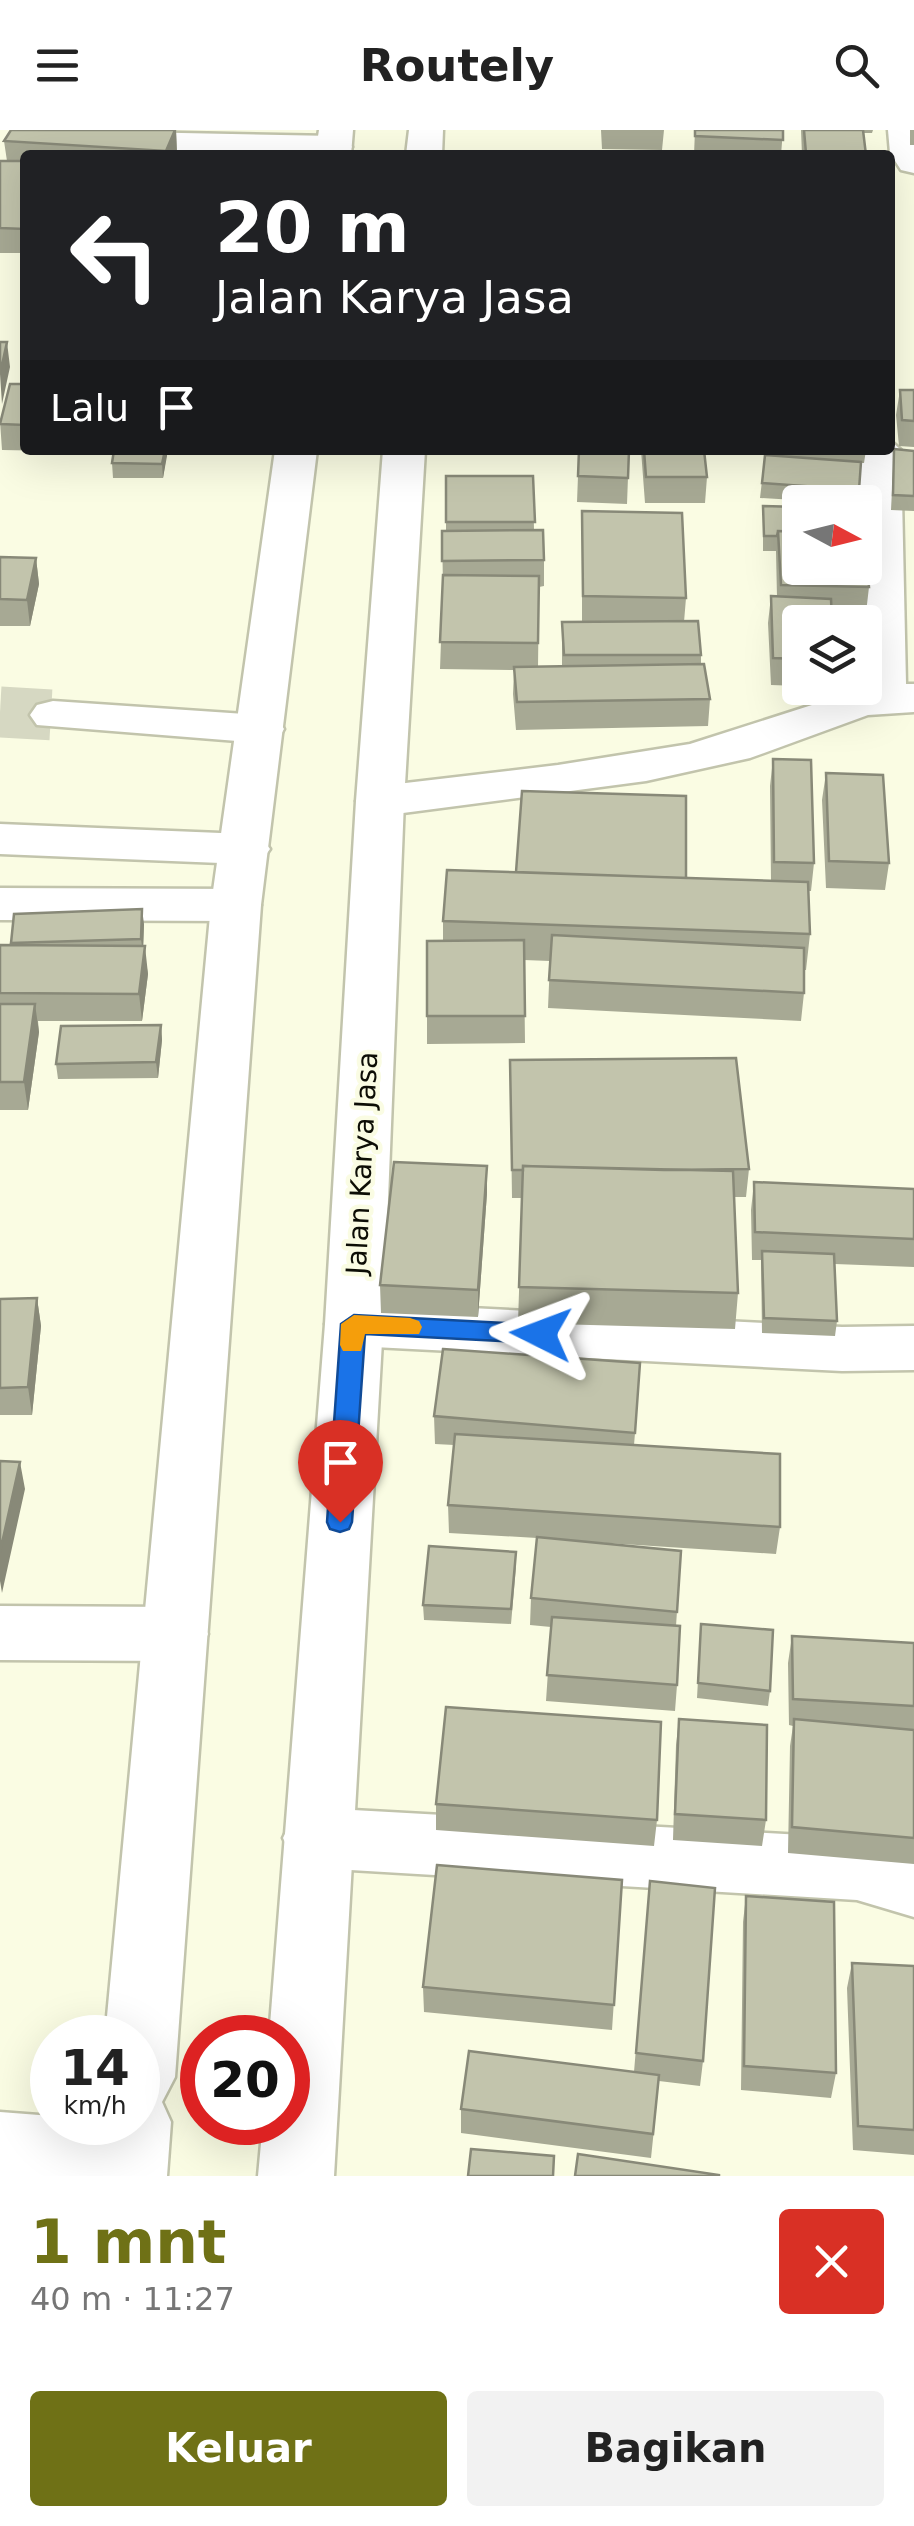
<!DOCTYPE html>
<html lang="id">
<head>
<meta charset="utf-8">
<style>
	:root { --surface:#fff; --page:#f2f2f2; --text:#222; --muted:#767676; --accent:#6f7116 }
	body { margin:0; font-family:"DejaVu Sans",sans-serif; background:var(--page); color:var(--text); height:100vh; display:flex; flex-direction:column; font-size:38px; white-space:nowrap }
	* { box-sizing:border-box; margin:0 }
	p { font-size:32px; color:var(--muted) }
	.icon { flex:none; width:55px; height:55px; fill:none; stroke:currentColor; stroke-width:2; stroke-linecap:round; stroke-linejoin:round }
	.map { position:relative; height:2046px; overflow:hidden }
	.side { display:flex; flex-direction:column; background:var(--surface); flex:1 }
	.side>* { flex:none }
	.top-card { position:absolute; left:20px; top:20px; width:875px; height:305px; border-radius:10px; box-shadow:0 10px 40px #0002; background:#202124; color:#fff; overflow:hidden }
	.needle { width:65px; rotate:97deg }
	.tools { position:absolute; left:782px; top:355px; display:grid; gap:20px }
	.tools a { display:grid; place-items:center; width:100px; height:100px; border-radius:10px; background:var(--surface); box-shadow:0 10px 40px #0002; font-size:50px }
	.speed { position:absolute; left:30px; top:1885px; display:flex; gap:20px; font-size:50px; font-weight:700; text-align:center }
	.speed>* { display:grid; place-content:center; width:130px; height:130px; border-radius:50%; background:var(--surface); box-shadow:0 10px 40px #0002; line-height:1 }
	.speed small { font-size:25px; font-weight:400 }
	.speed .limit { border:15px solid #d22; background:#fff; color:#111 }
	.pin { position:absolute; display:grid; place-items:center; width:85px; height:85px; color:#fff; margin:-102px -42px; border-radius:50% 50% 50% 0; rotate:-45deg; box-shadow:0 0 10px #0007 }
	.pin .icon { rotate:45deg }
	.me { position:absolute; width:110px; margin:-55px; rotate:273deg; stroke-linejoin:round; filter:drop-shadow(0 0 8px #0008) }
	.turn { display:flex; align-items:center; gap:35px; height:210px; padding:0 30px; font-size:45px }
	.turn .icon { width:130px; height:130px; stroke-width:2.5 }
	.turn b { display:block; font-size:70px; line-height:85px }
	.then { display:flex; align-items:center; height:95px; padding:0 30px; background:#0003; gap:20px; font-size:38px }
	.round { display:grid; place-items:center; flex:none; width:105px; height:105px; border-radius:10px; background:var(--page) }
	.headline { display:flex; align-items:center; justify-content:space-between; height:170px; padding:0 30px }
	h1 { font-size:60px; font-weight:700; line-height:75px; color:var(--accent) }
	.button { display:flex; gap:20px; margin-top:auto; padding:20px 30px }
	.button a { flex:1; height:115px; border-radius:10px; background:var(--accent); color:#fff; font-size:40px; font-weight:700; line-height:115px; text-align:center }
	.button a+a { background:var(--page); color:var(--text) }
	header { display:flex; justify-content:space-between; align-items:center; height:130px; padding:0 30px; background:var(--surface); font-size:45px; font-weight:700 }
	.map>svg:first-child { display:block }
	.lines { fill:none; stroke-linecap:round; stroke-linejoin:round }
	.minor-tunnel { stroke:#d6d8c2; stroke-width:51; stroke-dasharray:51 25; stroke-linecap:butt }
	.minor-casing { stroke:#c2c4ac; stroke-width:5 }
	.highway-casing { stroke:#c2c4ac; stroke-width:5 }
	.minor { fill:#fff; fill-rule:evenodd }
	.highway { fill:#fff; fill-rule:evenodd }
	.wall { fill:#a7a994 }
	.shaded-wall { fill:#888978 }
	.building { fill:#c2c4ac; stroke:#888978; stroke-width:2.5 }
	.route { fill:#1a73e8; stroke:#114b97; stroke-width:2.5 }
	.slow { fill:#f59e0b }
	.labels { text-anchor:middle; dominant-baseline:central; stroke-width:9; stroke-linejoin:round; paint-order:stroke }
	.street-label { font-size:28px; fill:#0c0d05; stroke:#fafce3 }
</style>
</head>
<body>
<header><svg class="icon" aria-label="menu" viewBox="0 0 24 24"><path d="M4 6h16M4 12h16M4 18h16"/></svg>Routely<svg class="icon" aria-label="search" viewBox="0 0 24 24"><circle cx="10" cy="10" r="6"/><path d="M15 15l6 6"/></svg></header>
<div class="map">
<svg width="914" height="2046" viewBox="0 0 914 2046">
	<rect width="100%" height="100%" fill="#fafce3"/>
	<g class="lines">
		<path class="minor-tunnel" d="M0,582L53,585"/>
		<defs>
			<path id="minor" d="M33,0L334,6L346,10L352,17L344,25L81,21L38,7Z
				M888,0H914V43L901,40L890,23Z
				M890,310L901,320L906,554H914V582L868,585L750,628L646,651L380,686L363,682L356,671L363,660L380,656L558,635L690,614L865,558L860,438H865V372H860L859,320H890Z
				M53,571L261,585L278,589L284,599L278,609L261,613L37,595L30,585L37,575Z
				M0,694L245,704L262,708L270,719L262,730L245,734L0,724Z
				M0,758L236,759L254,764L261,775L254,786L236,791L0,790Z
				M354,1172L842,1197L914,1196V1240L842,1241L354,1216L333,1209L325,1194L333,1179Z
				M0,1476L176,1477L199,1485L208,1504L199,1523L176,1531L0,1530Z
				M317,1678L857,1708L914,1725V1787L857,1770L317,1738L293,1729L283,1708L293,1687Z
				M0,1982L52,1986V1992H134L157,2002L168,2027L160,2046H0Z"/>
			<path id="highway" d="M319,0H353L351,25H315Z
				M409,0H443L442,25H406Z
				M275,320H317L261,775L175,1947L162,1972L171,1992L167,2046H91L97,1992H138V1908H105L211,775Z
				M383,320H425L404,671L383,1194L334,2046H258L263,1992H288V1908H269L325,1194L356,671Z"/>
		</defs>
		<use href="#minor" class="minor-casing"/>
		<use href="#highway" class="highway-casing"/>
		<use href="#minor" class="minor"/>
		<use href="#highway" class="highway"/>
	</g>
	<path class="wall" d="M176,0L177,25H25V123H0V31H7L4,11Z
		M601,0H664L662,20L602,19Z
		M695,0H783L781,25H694Z
		M801,0H873L872,3H863L866,25H802Z
		M910,0H914V15H910Z
		M25,254V320H114L113,322L2,320L0,291Z
		M900,260H914V317L899,316L896,285Z
		M894,319L914,321V381L891,380Z
		M114,320H206V323L167,322L163,348H113L112,333Z
		M579,320H629L627,374L577,372Z
		M641,320H704L707,347L705,373H645Z
		M770,320H866L864,333H861L858,372H828L760,368L765,325L770,326Z
		M446,346H533L534,400L544,430V456L539,457L538,537L562,536V492H582V381L686,468L684,492L701,525V534L710,569L708,596L516,600L513,564L514,540L440,539L443,457L442,401H446Z
		M763,376L869,457L866,483L832,482L800,492V556L771,555L768,493L771,466L777,467L776,421H763Z
		M0,427L36,428L39,454L30,496H0Z
		M773,629L814,733L811,761H808L810,804L806,840H804V863L801,891L548,878L550,831L524,830L525,913L427,914V811H443V791L686,748L771,751L770,656Z
		M826,643L889,733L885,760L826,758L822,670Z
		M14,784L144,794L143,816L148,844L142,891H38L39,902L28,980H0V815H11Z
		M161,895L162,910L158,948L58,949L56,934Z
		M510,930L749,1039L746,1067H734L738,1163L735,1199L518,1193L522,1068H512Z
		M754,1052L914,1059V1137L835,1134L837,1191L835,1206L762,1203L761,1130H752L751,1080Z
		M487,1063L478,1187L381,1183L380,1155Z
		M37,1168L41,1196L32,1285H0V1169Z
		M434,1286L635,1303L634,1315L780,1397L776,1424L576,1411L681,1421L676,1496L677,1555L675,1581L546,1571L551,1497L530,1495L531,1468L537,1408L449,1403L448,1375L454,1315L435,1314Z
		M516,1437L511,1494L424,1490L423,1475Z
		M701,1494L770,1561L768,1576L697,1568Z
		M792,1506L914,1513V1734L788,1723L790,1616L793,1596L789,1595L788,1533Z
		M679,1589L766,1690L762,1716L673,1710L676,1615Z
		M436,1674L657,1690L654,1716L436,1700Z
		M622,1750L612,1900L424,1882L423,1857Z
		M650,1751L703,1931L700,1956L659,1951L651,2028L461,2003V1979L634,1942Z
		M746,1766L836,1943L831,1968L741,1960L743,1792Z
		M852,1833L914,1836V2025L853,2020L847,1858Z"/>
	<path class="shaded-wall" d="M176,0L177,24V25H166V21Z
		M7,212L10,237L2,274L0,244Z
		M165,320H167V326L163,348L162,334Z
		M36,428L39,454L30,496L27,470Z
		M142,779L144,794L143,824L141,809Z
		M145,816L148,844L142,891L139,864Z
		M35,874L39,902L28,980L24,952Z
		M161,895L162,910L158,948L156,932Z
		M487,1036V1063L478,1187V1160Z
		M37,1168L41,1196L32,1285L28,1257Z
		M20,1332L25,1359L2,1463L0,1451V1422Z"/>
	<path class="building" d="M11,0H175L166,21L4,11Z
		M695,0H783V10L695,6Z
		M804,0H863L866,25L806,23Z
		M480,23L614,24V25H480Z
		M0,31H25V99L0,98Z
		M0,212H7L0,244Z
		M10,254H25V295L0,294Z
		M900,260H914V291L902,290Z
		M894,319L914,321V366L893,365Z
		M114,320H165L162,334L112,333Z
		M579,320H629L628,348L578,346Z
		M644,320H704L707,347H646Z
		M765,325L861,332L859,360L762,353Z
		M446,346H533L535,392H446Z
		M763,376L800,377V402L778,401L777,406H764Z
		M582,381L682,383L686,468L583,466Z
		M543,400L544,430L442,431V401Z
		M778,401L800,402V438H865V411L869,457L781,455Z
		M0,427L36,428L27,470L0,469Z
		M443,445L539,446L538,513L440,512Z
		M771,466L831,469L832,492H800V529L773,528Z
		M698,491L701,525H564L562,492Z
		M704,534L710,569L517,572L514,537Z
		M773,629L811,630L814,733L774,732Z
		M826,643L883,645L889,733L829,731Z
		M522,661L686,666V748L516,742Z
		M447,740L808,752L810,804L443,791Z
		M142,779L141,809L11,813L14,784Z
		M552,805L804,818V863L549,850Z
		M524,810L525,886H427V811Z
		M0,815L145,816L139,864L0,863Z
		M0,874H35L24,952H0Z
		M161,895L156,932L56,934L61,896Z
		M736,928L749,1039L664,1040L523,1036V1040H512L510,930Z
		M394,1032L487,1036L478,1160L380,1155Z
		M523,1036L733,1041L738,1163L519,1157Z
		M754,1052L914,1059V1109L755,1102Z
		M762,1121L834,1124L837,1191L764,1188Z
		M37,1168L28,1257L0,1258V1169Z
		M443,1219L640,1233L635,1303L434,1286Z
		M455,1304L780,1324V1397L448,1375Z
		M0,1331L20,1332L0,1422Z
		M537,1407L681,1421L677,1482L531,1468Z
		M429,1416L516,1422L511,1479L423,1475Z
		M552,1487L680,1496L677,1555L547,1545Z
		M701,1494L773,1500L770,1561L698,1553Z
		M792,1506L914,1513V1576L793,1569Z
		M446,1577L661,1592L657,1690L436,1674Z
		M679,1589L767,1595L766,1690L675,1684Z
		M794,1589L914,1600V1708L792,1697Z
		M437,1735L622,1750L614,1875L423,1857Z
		M650,1751L715,1758L703,1931L636,1923Z
		M746,1766L834,1772L836,1943L744,1936Z
		M852,1833L914,1836V2000L858,1996Z
		M469,1921L659,1945L653,2004L461,1979Z
		M471,2019L554,2026L553,2046H468Z
		M578,2024L719,2045V2046H575Z"/>
	<path class="route" d="M354,1185L541,1195L550,1197L553,1204L550,1210L541,1213L365,1204L352,1392L349,1399L340,1402L330,1399L327,1392L341,1194Z"/>
	<path class="slow" d="M354,1185L410,1188L419,1191L422,1197L419,1204H365L361,1221H343L340,1215L341,1194Z"/>
	<g class="labels">
		<g class="street-label">
			<text transform="translate(362 1033) rotate(-87)">Jalan Karya Jasa</text>
		</g>
	</g>
</svg>
<div class="tools">
<a><svg class="needle" viewBox="-14 -14 28 28"><path d="M0-13l5 13h-10z" fill="#e53935"/><path d="M0 13l5-13h-10z" fill="#767676"/></svg></a>
<a><svg class="icon" aria-label="layers" viewBox="0 0 24 24"><path d="M12 4l9 5-9 5-9-5zM3 14l9 5 9-5"/></svg></a>
</div>
<div class="speed"><div>14<small>km/h</small></div><div class="limit">20</div></div>
<div class="pin" style="left:340px;top:1392px;background:#d93025"><svg class="icon" aria-label="arrive" viewBox="0 0 24 24"><path d="M6 21V4h12l-3 4 3 4H6"/></svg></div>
<svg class="me" style="left:541px;top:1204px" viewBox="-20 -20 40 40"><path d="M0-17L14 15 0 8-14 15z" fill="#1a73e8" stroke="#fff" stroke-width="4"/></svg>
<div class="top-card">
<div class="turn"><svg class="icon" aria-label="left" viewBox="0 0 24 24"><path d="M17 20v-9H6M10 6l-5 5 5 5"/></svg><div><b>20 m</b>Jalan Karya Jasa</div></div>
<div class="then">Lalu<svg class="icon" aria-label="arrive" viewBox="0 0 24 24"><path d="M6 21V4h12l-3 4 3 4H6"/></svg></div>
</div>
</div>
<section class="side">
<div class="headline"><div><h1>1 mnt</h1><p>40 m · 11:27</p></div><a class="round" style="background:#d93025;color:#fff"><svg class="icon" aria-label="close" viewBox="0 0 24 24"><path d="M6 6l12 12M18 6L6 18"/></svg></a></div>
<div class="button"><a>Keluar</a><a>Bagikan</a></div>
</section>
</body>
</html>
